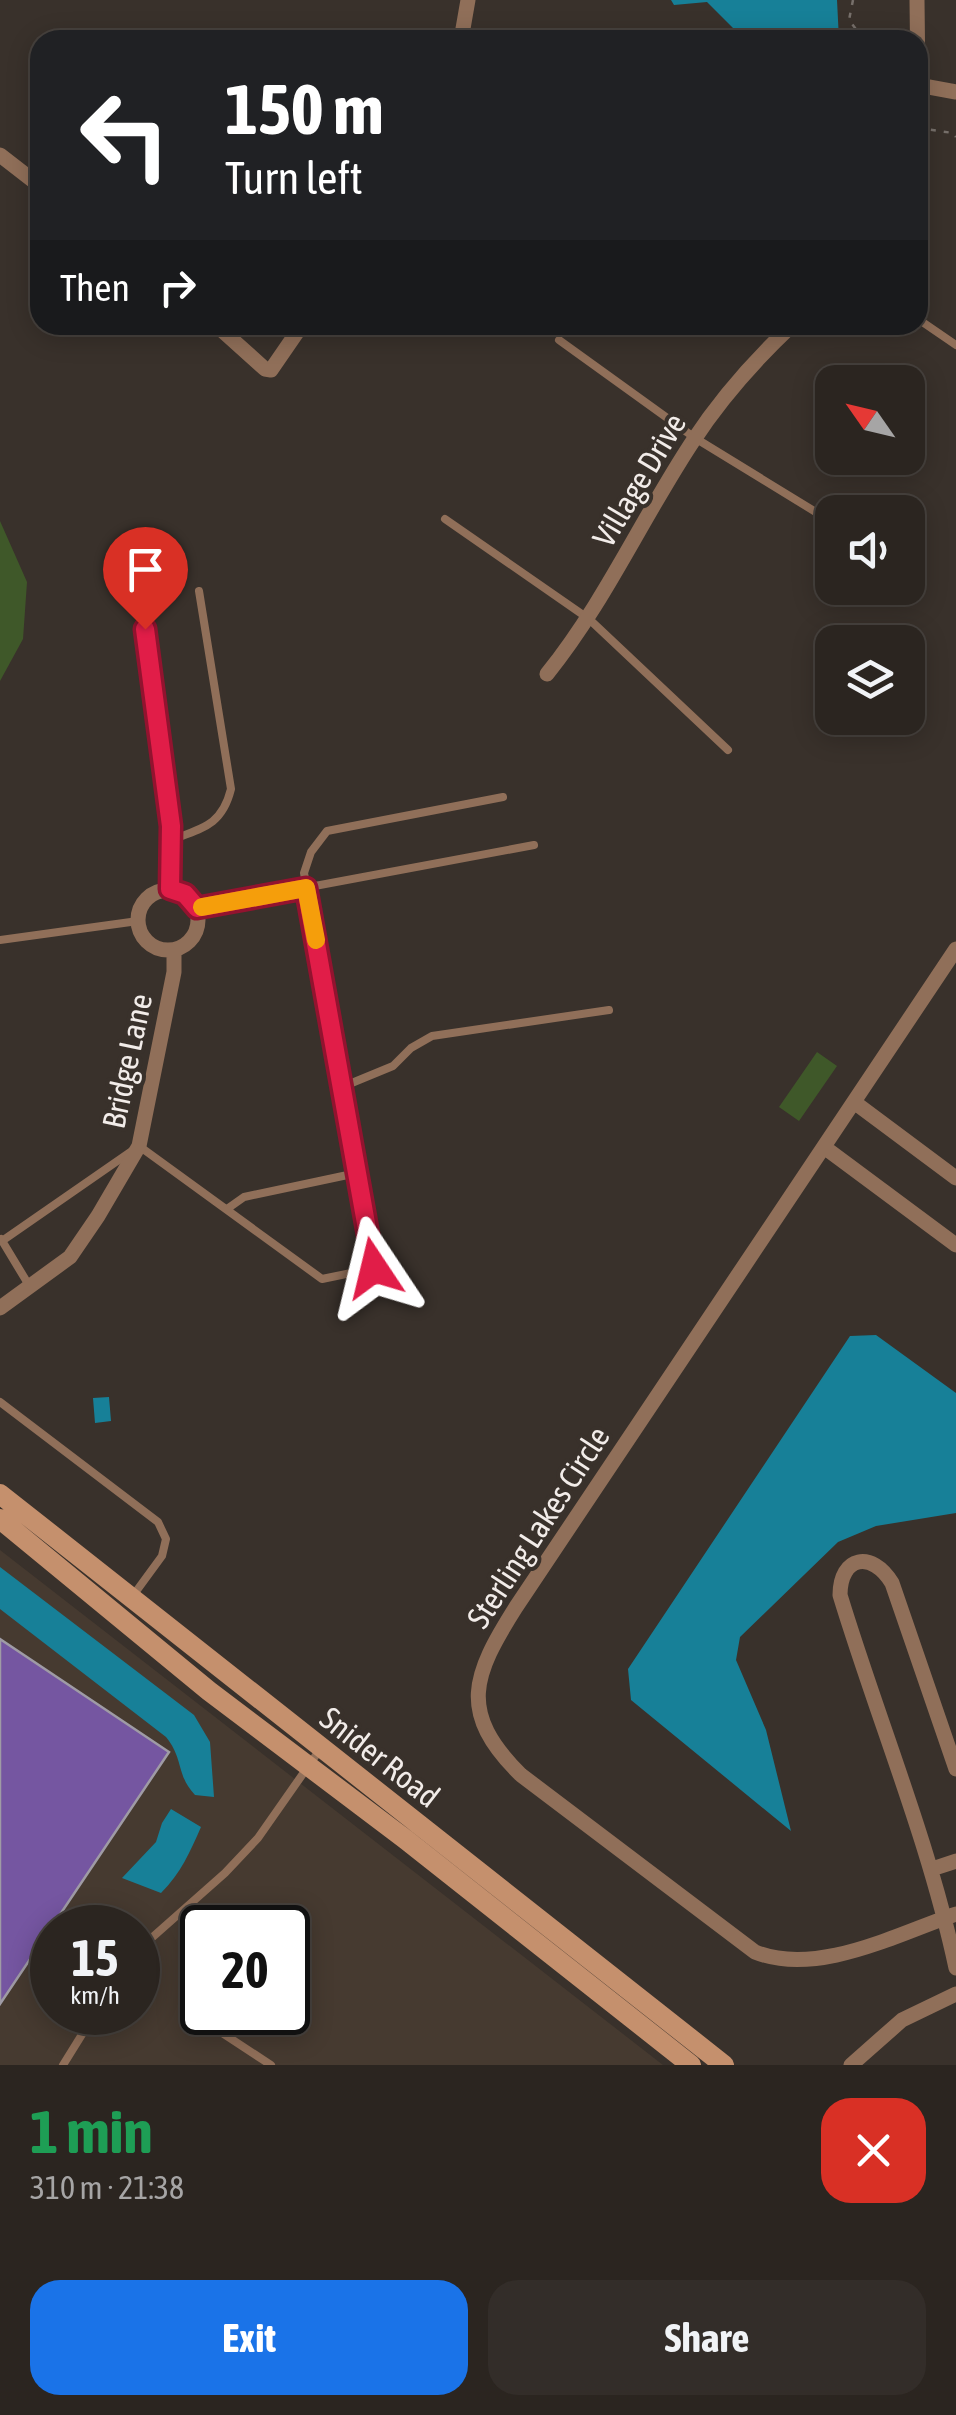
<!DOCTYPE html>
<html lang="en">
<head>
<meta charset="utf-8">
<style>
	:root { --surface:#2b2520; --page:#332d29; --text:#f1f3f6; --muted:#a6a5a5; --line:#47423e; --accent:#1a73e8 }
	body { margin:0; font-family:"Asap Condensed",sans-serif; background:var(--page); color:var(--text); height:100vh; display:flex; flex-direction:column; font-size:38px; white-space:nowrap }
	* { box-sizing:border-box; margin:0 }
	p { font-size:32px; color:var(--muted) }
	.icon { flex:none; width:55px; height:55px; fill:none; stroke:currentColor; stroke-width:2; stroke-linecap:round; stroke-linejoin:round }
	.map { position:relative; height:2065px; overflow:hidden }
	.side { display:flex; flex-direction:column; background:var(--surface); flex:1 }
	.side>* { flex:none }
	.top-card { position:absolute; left:30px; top:30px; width:898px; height:305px; border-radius:30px; box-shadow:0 5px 25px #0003,0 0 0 2px var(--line); background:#202124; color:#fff; overflow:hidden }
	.needle { width:65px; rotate:304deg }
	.tools { position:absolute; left:815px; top:365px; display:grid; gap:20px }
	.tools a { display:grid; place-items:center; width:110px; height:110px; border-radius:20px; background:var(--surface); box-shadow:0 5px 25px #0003,0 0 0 2px var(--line); font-size:50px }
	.speed { position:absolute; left:30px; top:1905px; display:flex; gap:20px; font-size:50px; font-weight:700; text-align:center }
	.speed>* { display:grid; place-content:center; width:130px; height:130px; border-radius:50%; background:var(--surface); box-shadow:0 5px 25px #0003,0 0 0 2px var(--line); line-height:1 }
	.speed small { font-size:25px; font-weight:400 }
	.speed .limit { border:5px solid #111; border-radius:15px; background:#fff; color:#111 }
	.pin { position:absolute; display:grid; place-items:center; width:85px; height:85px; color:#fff; margin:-102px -42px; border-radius:50% 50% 50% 0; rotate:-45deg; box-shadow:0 0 10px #0007 }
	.pin .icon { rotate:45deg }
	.me { position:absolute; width:110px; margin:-55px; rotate:350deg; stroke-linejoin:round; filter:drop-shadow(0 0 8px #0008) }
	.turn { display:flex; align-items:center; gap:35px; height:210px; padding:0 30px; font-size:45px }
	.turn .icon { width:130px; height:130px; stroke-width:2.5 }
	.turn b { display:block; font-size:70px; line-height:85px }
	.then { display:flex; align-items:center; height:95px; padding:0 30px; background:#0003; gap:20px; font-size:38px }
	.round { display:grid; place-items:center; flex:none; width:105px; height:105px; border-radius:30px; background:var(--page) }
	.overview { display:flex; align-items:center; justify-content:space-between; height:170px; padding:0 30px }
	h1 { font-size:60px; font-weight:700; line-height:75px; color:#1e9e55 }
	.button { display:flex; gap:20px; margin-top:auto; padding:20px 30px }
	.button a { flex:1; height:115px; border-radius:30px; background:var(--accent); color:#fff; font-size:40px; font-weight:700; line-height:115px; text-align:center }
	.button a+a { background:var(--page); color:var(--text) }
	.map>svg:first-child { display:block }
	.built { fill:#463a30; fill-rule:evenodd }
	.green { fill:#3f5829 }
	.water { fill:#178098 }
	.building { fill:#7556a1; stroke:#9f9ba5; stroke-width:2.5 }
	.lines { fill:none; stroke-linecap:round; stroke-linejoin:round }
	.path { stroke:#77706b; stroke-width:2.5; stroke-dasharray:5 8; stroke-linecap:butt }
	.lane { stroke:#906f59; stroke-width:8 }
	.street { stroke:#906f59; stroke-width:15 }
	.secondary { stroke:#c5906d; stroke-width:20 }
	.route-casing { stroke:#92132f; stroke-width:25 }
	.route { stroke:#e11d48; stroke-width:18 }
	.slow { stroke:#f59e0b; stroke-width:18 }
	.labels { text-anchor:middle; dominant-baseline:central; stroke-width:8; stroke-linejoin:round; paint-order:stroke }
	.street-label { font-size:32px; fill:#f2ece9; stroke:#39312b }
</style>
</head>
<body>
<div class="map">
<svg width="956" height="2065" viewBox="0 0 956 2065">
	<rect width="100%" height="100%" fill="#39312b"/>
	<path class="built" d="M0,1550L663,2065H0ZM52,1928H138V2012H52ZM202,1928H288V2012H202Z"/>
	<path class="green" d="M0,521L27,582L23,639L0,681Z
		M817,1052L837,1066L799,1121L779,1107Z"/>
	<path class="water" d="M671,0H837L839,40H745L707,2L674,5Z
		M876,1335L956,1393V1513L876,1526L838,1542L740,1637L736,1660L766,1730L791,1831L631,1700L628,1669L850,1336Z
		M109,1397L111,1421L95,1423L93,1398Z
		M0,1567L194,1715L210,1742L214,1797L195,1795C176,1775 184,1759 166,1737L0,1609Z
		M171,1809L201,1827C190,1852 181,1873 161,1893L122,1878L156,1842L162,1823Z"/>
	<path class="building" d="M0,1639L169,1752L0,2004Z"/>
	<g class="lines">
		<path class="path" d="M853,0L849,20L859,33L873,40
			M918,128L953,133L956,137"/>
		<path class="lane" d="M918,319L956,345
			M559,340L695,438L832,522
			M445,519L589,619L728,750
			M171,840C203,828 222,825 231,789L199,591
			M197,908L534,845
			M0,940L138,921
			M342,1087L393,1066L411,1048L432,1036L609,1010
			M227,1209L244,1197L357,1173
			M1,1239L30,1287
			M2,1241L139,1146L322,1279L375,1268L304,873L311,852L327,831L503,797
			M0,1402L158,1522L166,1539L162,1556L132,1597
			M138,1950L225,1873L258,1838L321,1748
			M210,2025L271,2065
			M63,2065L96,2012"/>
		<path class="street" d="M917,0L918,84
			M461,40L468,0
			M918,85L956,92
			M0,155L40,186
			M216,325L265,369L271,370L302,325
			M145,629L171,826L169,889
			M547,674C605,602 642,518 693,441C721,398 755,360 792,325
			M138 920a30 30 0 1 1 60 0a30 30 0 1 1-60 0Z
			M956,949L516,1607C473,1675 457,1712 521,1775L755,1952C817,1977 897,1934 956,1914
			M854,1102L956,1178
			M824,1147L956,1245
			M0,1308L70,1257L98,1216L139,1146L174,972V950
			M956,1769L892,1583C872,1550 840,1556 840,1595C878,1720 929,1841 956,1968
			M932,1869L956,1861
			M851,2065L902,2020L956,1994"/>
		<path class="secondary" d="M0,1494L724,2065
			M0,1519L209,1691L405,1839L691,2065"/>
	</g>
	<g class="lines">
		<defs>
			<path id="route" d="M145,629L171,826L170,889L185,894L197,908L306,888L374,1268"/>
		</defs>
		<use href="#route" class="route-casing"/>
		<use href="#route" class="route"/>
		<path class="slow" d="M202,907L306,888L316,940"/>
	</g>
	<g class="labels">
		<g class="street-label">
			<text transform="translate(639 480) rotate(-59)">Village Drive</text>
			<text transform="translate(127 1061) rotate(-78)">Bridge Lane</text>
			<text transform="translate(538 1527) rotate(-57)">Sterling Lakes Circle</text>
			<text transform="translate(380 1757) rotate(38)">Snider Road</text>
		</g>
	</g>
</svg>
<div class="tools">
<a><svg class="needle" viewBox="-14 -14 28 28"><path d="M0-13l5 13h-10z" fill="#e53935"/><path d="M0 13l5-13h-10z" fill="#a6a5a5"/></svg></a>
<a><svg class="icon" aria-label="sound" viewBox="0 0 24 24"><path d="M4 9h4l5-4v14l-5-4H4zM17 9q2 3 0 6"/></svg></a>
<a><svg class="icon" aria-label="layers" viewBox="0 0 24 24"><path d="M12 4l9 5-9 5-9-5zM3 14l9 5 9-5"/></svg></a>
</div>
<div class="speed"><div>15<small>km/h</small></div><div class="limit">20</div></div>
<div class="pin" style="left:145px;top:629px;background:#d93025"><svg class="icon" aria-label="arrive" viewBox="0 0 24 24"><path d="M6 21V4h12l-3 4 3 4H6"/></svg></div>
<svg class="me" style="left:374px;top:1268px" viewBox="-20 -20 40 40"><path d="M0-17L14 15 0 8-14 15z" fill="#e11d48" stroke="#fff" stroke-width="4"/></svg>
<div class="top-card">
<div class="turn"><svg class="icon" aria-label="left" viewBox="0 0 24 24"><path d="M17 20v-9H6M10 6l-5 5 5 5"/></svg><div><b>150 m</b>Turn left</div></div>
<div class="then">Then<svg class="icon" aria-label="right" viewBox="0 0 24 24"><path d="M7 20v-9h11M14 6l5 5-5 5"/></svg></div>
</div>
</div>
<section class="side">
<div class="overview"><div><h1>1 min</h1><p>310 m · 21:38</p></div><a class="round" style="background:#d93025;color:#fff"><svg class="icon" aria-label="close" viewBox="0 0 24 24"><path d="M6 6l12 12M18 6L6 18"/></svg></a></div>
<div class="button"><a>Exit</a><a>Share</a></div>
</section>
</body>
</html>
